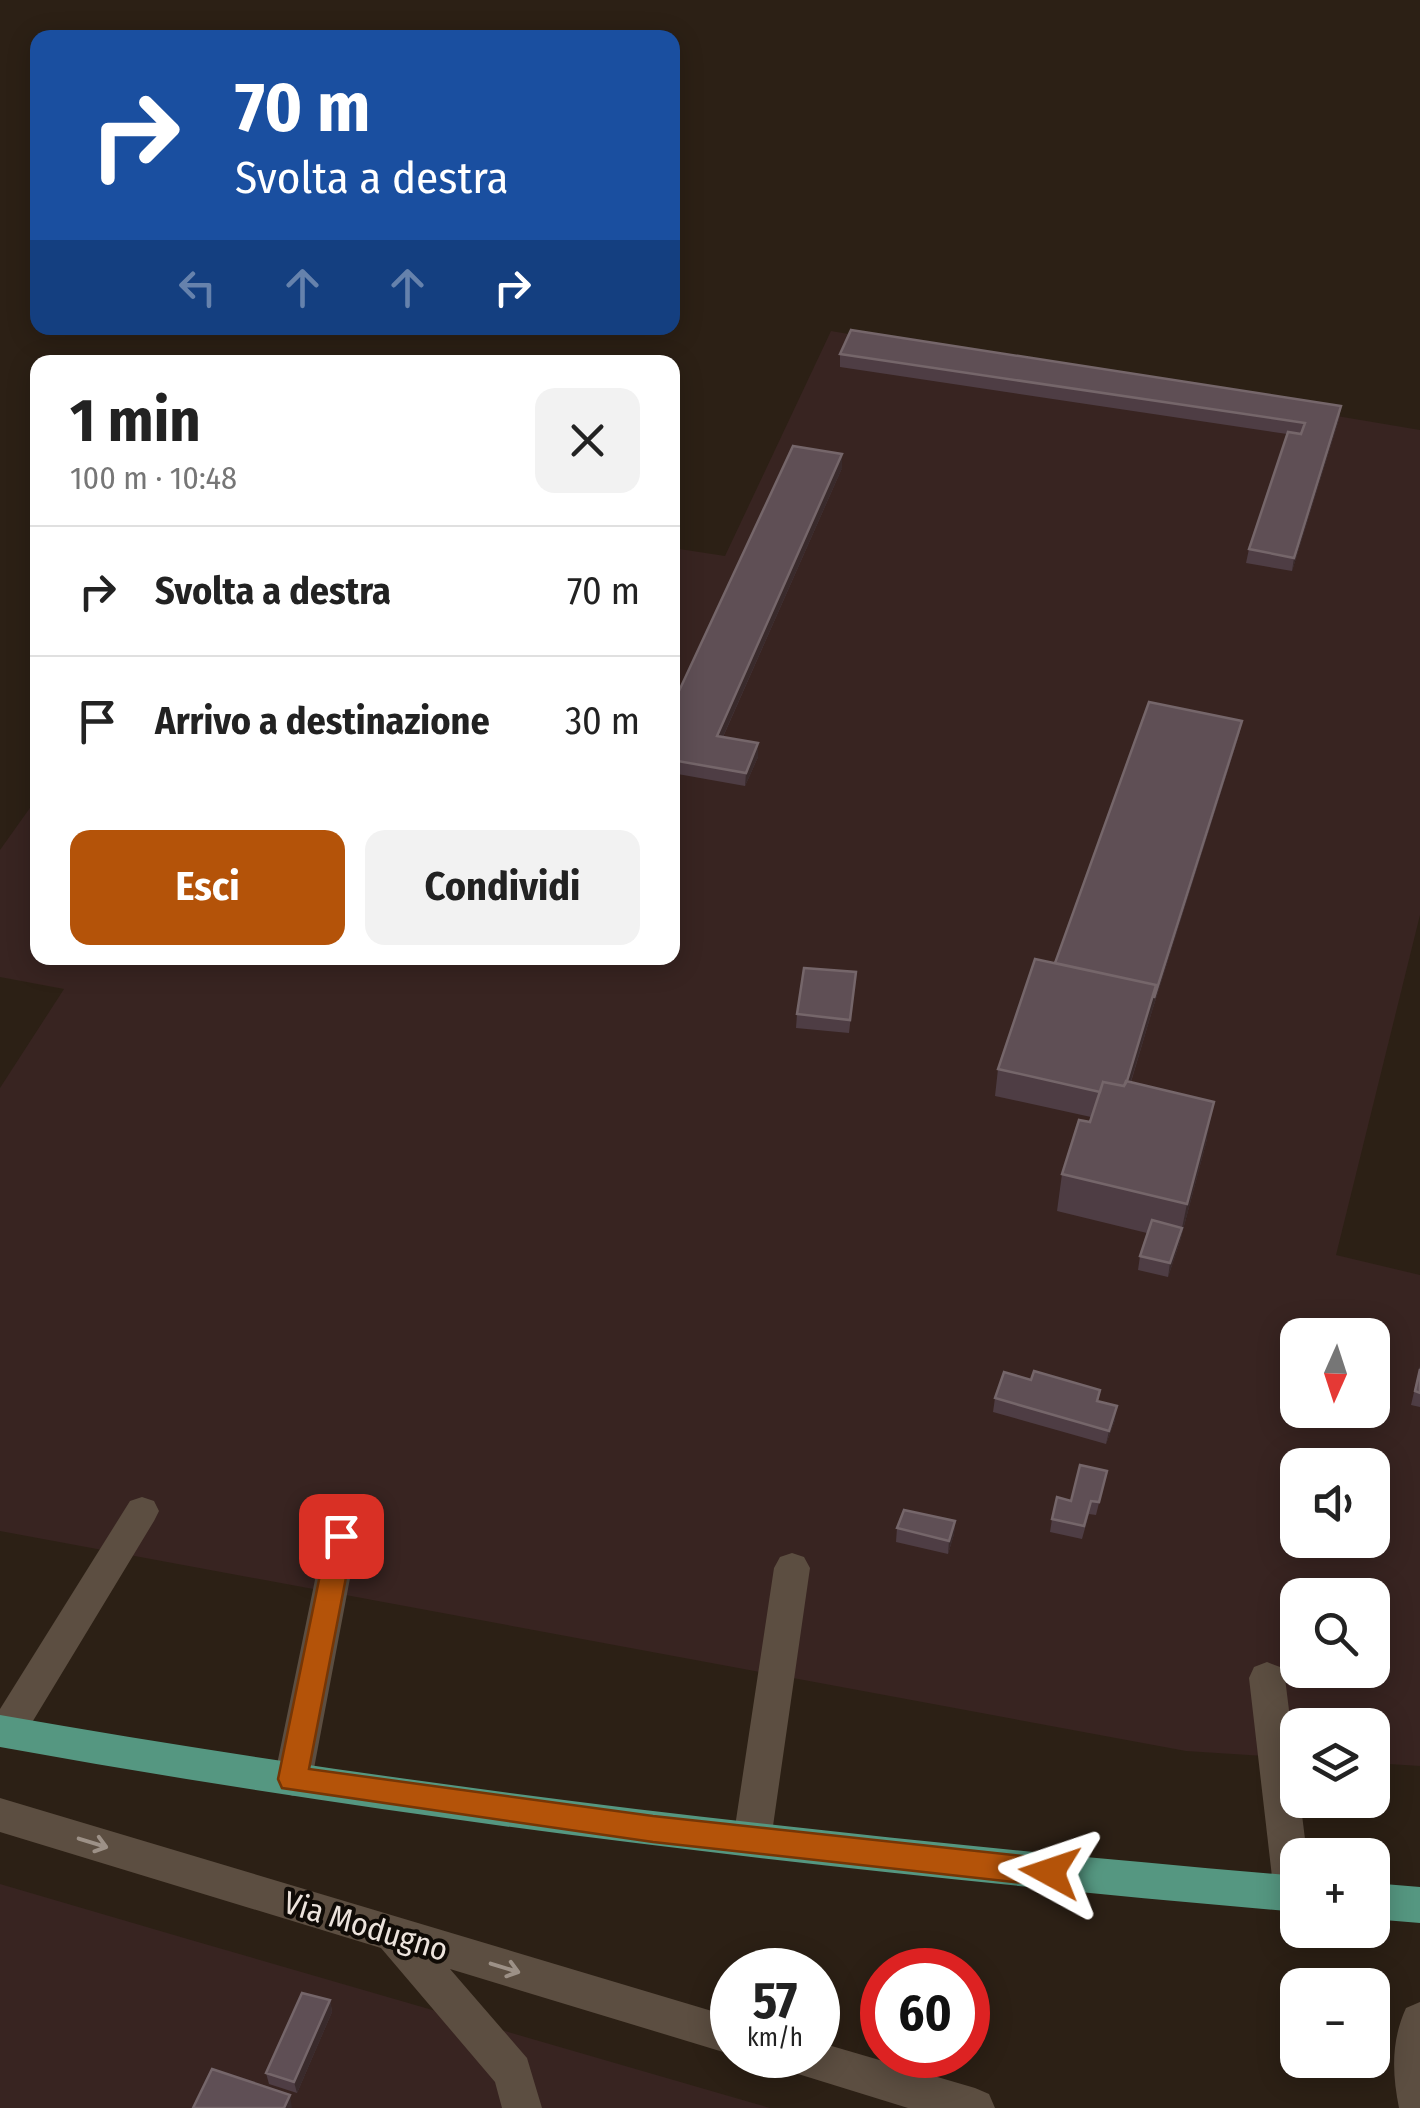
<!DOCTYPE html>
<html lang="it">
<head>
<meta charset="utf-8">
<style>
	:root { --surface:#fff; --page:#f2f2f2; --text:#222; --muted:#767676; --line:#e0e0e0; --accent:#b45309 }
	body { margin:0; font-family:"Fira Sans Condensed",sans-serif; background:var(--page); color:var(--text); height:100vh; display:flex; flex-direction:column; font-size:38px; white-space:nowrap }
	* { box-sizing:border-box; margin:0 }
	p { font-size:32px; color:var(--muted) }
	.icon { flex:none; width:55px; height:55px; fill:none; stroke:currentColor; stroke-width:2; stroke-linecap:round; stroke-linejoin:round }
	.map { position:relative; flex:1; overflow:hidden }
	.sheet { position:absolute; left:30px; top:355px; width:650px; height:610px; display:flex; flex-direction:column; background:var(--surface); border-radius:20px; box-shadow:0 5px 25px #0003 }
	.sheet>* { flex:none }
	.banner { position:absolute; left:30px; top:30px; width:650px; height:305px; border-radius:20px; box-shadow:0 5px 25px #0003; background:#1a4fa0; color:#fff; overflow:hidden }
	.needle { width:65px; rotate:183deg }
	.controls { position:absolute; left:1280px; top:1318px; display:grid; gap:20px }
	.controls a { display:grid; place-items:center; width:110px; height:110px; border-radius:20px; background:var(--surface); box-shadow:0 5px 25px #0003; font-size:50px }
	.speed { position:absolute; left:710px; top:1948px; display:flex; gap:20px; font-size:50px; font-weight:700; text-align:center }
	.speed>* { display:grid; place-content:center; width:130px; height:130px; border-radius:50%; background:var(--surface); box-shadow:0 5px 25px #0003; line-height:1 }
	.speed small { font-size:25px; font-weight:400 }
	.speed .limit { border:15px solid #d22; background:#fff; color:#111 }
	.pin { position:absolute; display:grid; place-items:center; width:85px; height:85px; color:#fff; margin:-42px; border-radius:20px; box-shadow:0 5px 15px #0006 }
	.me { position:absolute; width:110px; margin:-55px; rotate:275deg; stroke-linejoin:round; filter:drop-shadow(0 0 8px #0008) }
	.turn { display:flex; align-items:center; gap:35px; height:210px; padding:0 40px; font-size:45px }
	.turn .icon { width:130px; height:130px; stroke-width:2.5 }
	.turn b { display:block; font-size:70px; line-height:85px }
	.lanes { display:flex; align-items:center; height:95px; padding:0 40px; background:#0003; justify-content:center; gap:50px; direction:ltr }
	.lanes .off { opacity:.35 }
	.round { display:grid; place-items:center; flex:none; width:105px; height:105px; border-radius:20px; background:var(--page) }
	.head { display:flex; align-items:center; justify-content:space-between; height:170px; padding:0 40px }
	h1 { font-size:60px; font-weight:700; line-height:75px }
	.cta { display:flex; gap:20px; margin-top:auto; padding:20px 40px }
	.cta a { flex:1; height:115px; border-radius:20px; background:var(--accent); color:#fff; font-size:40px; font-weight:700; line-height:115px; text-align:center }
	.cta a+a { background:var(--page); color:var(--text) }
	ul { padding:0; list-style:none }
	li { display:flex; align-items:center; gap:30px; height:130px; padding:0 40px; border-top:2px solid var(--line) }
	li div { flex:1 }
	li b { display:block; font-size:38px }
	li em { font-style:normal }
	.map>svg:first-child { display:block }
	.industrial { fill:#382421; fill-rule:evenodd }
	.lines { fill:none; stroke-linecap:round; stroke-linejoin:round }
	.minor { fill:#5c4e41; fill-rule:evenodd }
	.major { fill:#559781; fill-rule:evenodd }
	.wall { fill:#4e3d44 }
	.shaded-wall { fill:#392a2b }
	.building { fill:#5f4f55; stroke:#75666a; stroke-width:2.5 }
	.oneway { stroke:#9d9187 }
	.route { fill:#b45309; stroke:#753606; stroke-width:2.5 }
	.labels { text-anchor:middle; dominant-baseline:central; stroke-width:8; stroke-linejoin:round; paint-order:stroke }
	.near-street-label { font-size:32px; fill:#ece3dc; stroke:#100b06 }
</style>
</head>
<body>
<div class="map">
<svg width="1420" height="2108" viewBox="0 0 1420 2108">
	<rect width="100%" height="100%" fill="#2c2015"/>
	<path class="industrial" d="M831,331L1420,430V915L1336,1255L1420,1275V1766L1373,1763L1372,1725H1298L1297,1758L1186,1751L0,1531V1088L64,989L0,977V850L37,798L38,958H672L673,548L725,556ZM1298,1335H1372V1410H1298ZM1298,1465H1372V1540H1298ZM1298,1595H1372V1670H1298Z
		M0,1884L191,1940L770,2108H0Z"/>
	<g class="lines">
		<path class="minor" d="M142,1497L154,1501L159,1511L154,1521L19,1744L0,1746V1709L130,1501Z
			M341,1521L353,1526L358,1536L312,1779L306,1791L293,1796L280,1791L274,1779L324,1536L329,1526Z
			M792,1553L804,1557L810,1568L771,1840L765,1852L752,1857L739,1852L733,1840L774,1568L780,1557Z
			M1267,1662L1280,1667L1285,1678L1307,1855H1298V1910L1293,1912L1279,1907L1274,1894L1249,1678L1254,1667Z
			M0,1798L732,2017L733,2055L450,1969L527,2058L542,2108H502L495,2082L381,1948L0,1832Z
			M1420,2002V2108H1399C1392,2073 1391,2041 1406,2008Z
			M818,2042L975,2088L989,2094L995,2108H908L782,2069L776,2055H818Z"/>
		<path class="major" d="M0,1715C430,1791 862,1839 1298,1876V1912C862,1874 430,1825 0,1747Z
			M1372,1883L1420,1887V1923L1372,1919Z"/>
	</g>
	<path class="wall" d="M840,354L1341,406L1339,419L1292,571L1246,563L1249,549L1287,434L840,367Z
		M842,468L723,737L758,743V757L745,786L672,773V706Z
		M1242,721L1239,735L1152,1011L1131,1082L1207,1139L1180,1241L1168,1277L1138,1270L1140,1256L1147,1233L1057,1211L1062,1174L1091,1117L995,1096L998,1069L1055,963Z
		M856,972L849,1033L796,1028L797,1014Z
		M1420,1366V1407L1411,1405Z
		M1031,1380L1100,1390L1098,1401L1115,1420L1106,1444L993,1412L995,1398Z
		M1107,1471L1096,1515L1089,1514L1082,1539L1050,1532L1052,1519Z
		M955,1521L954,1534L948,1554L896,1542L897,1528Z
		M330,2000L332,2012L297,2093L269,2084L266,2073Z"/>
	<path class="shaded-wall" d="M1341,406L1339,419L1292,571L1294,558Z
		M842,454V468L717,750V736Z
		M1242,721L1239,735L1152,1011L1118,1124L1122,1097L1156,985Z
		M758,743V757L745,786L746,773Z
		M1214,1102L1207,1139L1180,1241L1168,1277L1170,1263L1182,1228L1187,1204Z
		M1117,1406L1115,1420L1106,1444L1109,1431Z
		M955,1521L954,1534L948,1554L949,1541Z
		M330,2000L332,2012L297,2093L294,2082Z
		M290,2095L292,2108H284Z"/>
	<path class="building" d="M851,330L1341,406L1294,558L1249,549L1288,432L1301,434L1305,423L840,354Z
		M793,446L842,454L717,736L758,743L746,773L672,760V706Z
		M1149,702L1242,721L1154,998L1156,985L1055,963Z
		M1035,959L1156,985L1127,1081L1124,1086L1103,1082L1100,1092L998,1069Z
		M804,968L856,972L850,1020L797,1014Z
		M1126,1081L1214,1102L1187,1204L1062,1174L1079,1120L1090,1122L1103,1082L1124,1086Z
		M1152,1220L1182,1228L1170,1263L1140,1256Z
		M1420,1369V1393L1415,1391Z
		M1034,1371L1100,1390L1097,1401L1117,1406L1109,1431L995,1398L1004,1372L1031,1380Z
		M1080,1465L1107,1471L1099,1502L1091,1501L1084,1526L1052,1519L1057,1497L1071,1501Z
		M904,1510L955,1521L949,1541L897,1528Z
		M302,1993L330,2000L294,2082L266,2073Z
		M212,2069L290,2095L284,2108H193Z"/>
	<defs><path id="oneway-shaft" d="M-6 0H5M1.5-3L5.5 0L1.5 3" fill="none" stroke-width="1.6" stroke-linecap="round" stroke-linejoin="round" transform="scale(2.5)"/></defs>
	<g class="oneway">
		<use href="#oneway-shaft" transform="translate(93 1843) rotate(17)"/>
		<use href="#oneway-shaft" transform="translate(505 1968) rotate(17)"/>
	</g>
	<path class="route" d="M341,1525L351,1529L354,1536L309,1769L653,1816L1050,1859L1060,1863L1065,1872L1060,1882L1050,1886L653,1842L282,1788L278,1779L328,1536L332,1529Z"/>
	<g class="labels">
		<g class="near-street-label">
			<text transform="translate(366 1926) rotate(17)">Via Modugno</text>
		</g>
	</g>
</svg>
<div class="controls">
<a><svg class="needle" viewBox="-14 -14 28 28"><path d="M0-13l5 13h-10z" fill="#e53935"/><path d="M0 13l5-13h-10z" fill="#767676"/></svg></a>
<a><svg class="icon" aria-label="sound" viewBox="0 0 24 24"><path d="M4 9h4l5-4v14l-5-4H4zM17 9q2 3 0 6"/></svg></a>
<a><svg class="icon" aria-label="search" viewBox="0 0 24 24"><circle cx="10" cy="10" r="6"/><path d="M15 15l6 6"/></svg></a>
<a><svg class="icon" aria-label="layers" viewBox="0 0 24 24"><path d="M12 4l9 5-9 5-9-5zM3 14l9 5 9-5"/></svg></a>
<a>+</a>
<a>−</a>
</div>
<div class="speed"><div>57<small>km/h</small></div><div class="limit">60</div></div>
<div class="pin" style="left:341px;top:1536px;background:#d93025"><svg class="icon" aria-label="arrive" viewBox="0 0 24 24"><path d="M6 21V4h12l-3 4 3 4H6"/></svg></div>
<svg class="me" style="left:1050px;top:1872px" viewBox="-20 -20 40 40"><path d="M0-17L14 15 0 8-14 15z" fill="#b45309" stroke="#fff" stroke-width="4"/></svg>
<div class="banner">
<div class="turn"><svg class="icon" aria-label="right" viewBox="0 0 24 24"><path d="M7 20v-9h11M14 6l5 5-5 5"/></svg><div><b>70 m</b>Svolta a destra</div></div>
<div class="lanes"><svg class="icon off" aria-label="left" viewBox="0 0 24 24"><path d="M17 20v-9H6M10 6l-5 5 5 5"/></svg><svg class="icon off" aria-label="ahead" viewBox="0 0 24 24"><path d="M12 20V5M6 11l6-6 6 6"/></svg><svg class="icon off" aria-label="ahead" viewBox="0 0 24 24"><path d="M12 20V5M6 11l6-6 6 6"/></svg><svg class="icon" aria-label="right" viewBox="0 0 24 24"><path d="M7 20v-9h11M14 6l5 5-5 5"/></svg></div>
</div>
<section class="sheet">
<div class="head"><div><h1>1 min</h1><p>100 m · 10:48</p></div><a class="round"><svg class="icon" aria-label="close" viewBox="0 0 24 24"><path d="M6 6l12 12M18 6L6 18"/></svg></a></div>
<ul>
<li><svg class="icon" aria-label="right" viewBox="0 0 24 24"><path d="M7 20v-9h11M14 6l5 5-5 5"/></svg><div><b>Svolta a destra</b></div><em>70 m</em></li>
<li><svg class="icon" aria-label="arrive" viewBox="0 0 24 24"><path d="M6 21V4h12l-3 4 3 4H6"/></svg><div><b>Arrivo a destinazione</b></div><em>30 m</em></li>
</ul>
<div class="cta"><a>Esci</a><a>Condividi</a></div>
</section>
</div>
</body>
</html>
